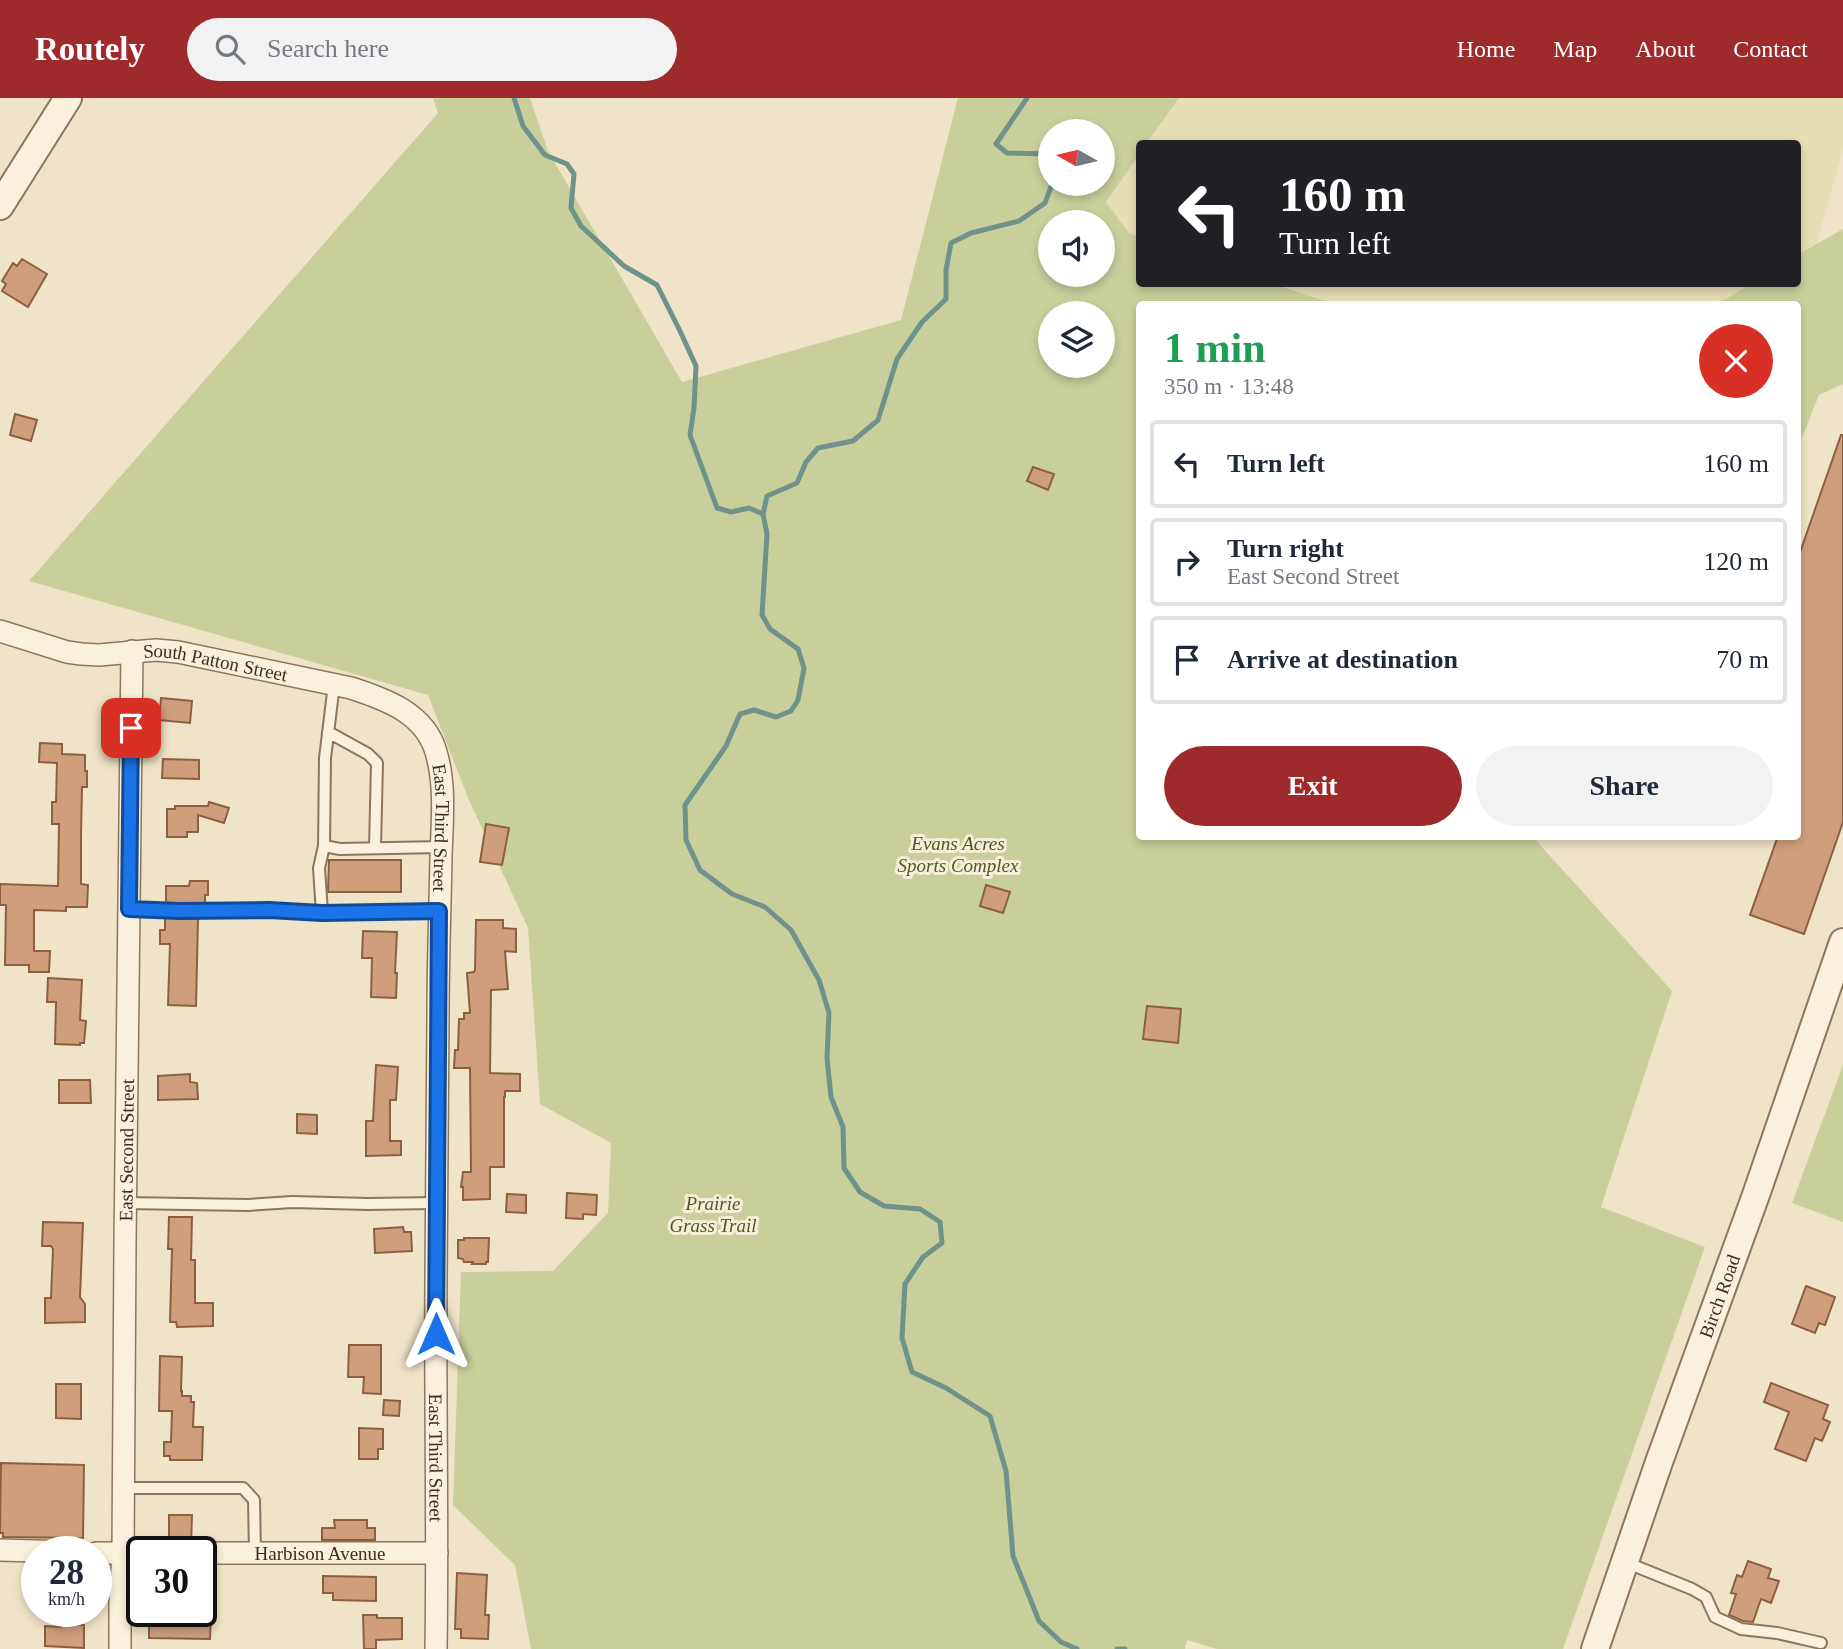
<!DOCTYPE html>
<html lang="en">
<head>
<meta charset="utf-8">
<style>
	:root { --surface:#fff; --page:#f2f2f3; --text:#1f2937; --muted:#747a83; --line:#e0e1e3; --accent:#9e2a2b }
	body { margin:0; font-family:Georgia,serif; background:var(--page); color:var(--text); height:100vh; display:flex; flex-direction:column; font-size:26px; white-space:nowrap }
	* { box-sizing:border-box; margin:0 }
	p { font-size:23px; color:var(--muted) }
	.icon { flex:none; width:38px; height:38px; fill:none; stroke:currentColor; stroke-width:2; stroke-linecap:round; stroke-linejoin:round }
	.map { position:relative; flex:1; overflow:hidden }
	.details { position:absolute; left:1136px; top:203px; width:665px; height:539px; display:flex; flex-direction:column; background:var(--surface); border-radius:7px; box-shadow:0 4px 10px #0003 }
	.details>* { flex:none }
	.guide { position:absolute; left:1136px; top:42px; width:665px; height:147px; border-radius:7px; box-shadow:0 4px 10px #0003; background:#202124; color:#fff; overflow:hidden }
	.needle { width:46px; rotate:278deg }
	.tools { position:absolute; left:1038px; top:21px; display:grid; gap:14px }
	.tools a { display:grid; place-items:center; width:77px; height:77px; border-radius:50%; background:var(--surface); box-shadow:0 4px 10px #0003; font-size:35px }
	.speed { position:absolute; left:21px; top:1438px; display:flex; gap:14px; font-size:35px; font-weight:700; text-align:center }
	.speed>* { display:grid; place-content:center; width:91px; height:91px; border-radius:50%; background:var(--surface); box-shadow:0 4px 10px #0003; line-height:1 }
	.speed small { font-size:18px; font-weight:400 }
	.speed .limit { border:4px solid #111; border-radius:10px; background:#fff; color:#111 }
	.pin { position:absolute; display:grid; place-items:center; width:60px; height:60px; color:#fff; margin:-30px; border-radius:14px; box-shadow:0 4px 10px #0006 }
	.me { position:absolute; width:77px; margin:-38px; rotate:0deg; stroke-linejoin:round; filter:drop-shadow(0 0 5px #0008) }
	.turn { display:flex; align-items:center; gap:24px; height:147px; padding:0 28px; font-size:32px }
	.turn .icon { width:91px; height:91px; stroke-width:2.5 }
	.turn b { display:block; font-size:49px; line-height:60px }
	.round { display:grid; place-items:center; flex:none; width:74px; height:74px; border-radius:37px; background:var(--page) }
	.summary { display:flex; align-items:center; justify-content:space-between; height:119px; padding:0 28px }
	h1 { font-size:42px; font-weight:700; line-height:52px; color:#1e9e55 }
	.action { display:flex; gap:14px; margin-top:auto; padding:14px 28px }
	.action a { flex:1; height:80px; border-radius:42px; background:var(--accent); color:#fff; font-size:28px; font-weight:700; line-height:80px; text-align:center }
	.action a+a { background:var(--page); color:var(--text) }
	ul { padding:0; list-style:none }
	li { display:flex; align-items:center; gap:21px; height:88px; margin:0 14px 10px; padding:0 14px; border:4px solid var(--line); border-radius:7px }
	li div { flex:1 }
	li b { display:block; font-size:26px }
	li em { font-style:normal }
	header { display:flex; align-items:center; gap:42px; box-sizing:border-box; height:98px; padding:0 35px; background:var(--accent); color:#fff }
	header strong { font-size:33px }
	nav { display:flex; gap:38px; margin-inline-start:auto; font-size:24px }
	.search { width:490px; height:63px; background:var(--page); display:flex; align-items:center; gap:18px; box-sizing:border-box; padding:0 24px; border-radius:38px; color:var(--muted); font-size:26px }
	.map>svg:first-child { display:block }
	.farmland { fill:#e6deb5 }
	.green { fill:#c9cf9b; fill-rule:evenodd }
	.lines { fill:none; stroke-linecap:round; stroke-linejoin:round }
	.stream { stroke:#6f938a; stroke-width:5 }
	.building { fill:#cf9f7d; stroke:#8d5f41; stroke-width:2 }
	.service-casing { stroke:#8d765c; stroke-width:14 }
	.minor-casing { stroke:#8d765c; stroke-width:24 }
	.tertiary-casing { stroke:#8d765c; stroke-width:30 }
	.service { stroke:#faf1dc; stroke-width:10 }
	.minor { stroke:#faf1dc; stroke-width:21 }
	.tertiary { stroke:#faf1dc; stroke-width:26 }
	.route-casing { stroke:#114b97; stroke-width:18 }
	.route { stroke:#1a73e8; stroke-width:12 }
	.labels { text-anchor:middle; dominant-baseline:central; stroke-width:6; stroke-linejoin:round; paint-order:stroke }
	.street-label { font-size:19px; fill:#3d2e20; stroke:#f7eed8 }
	.park-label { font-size:19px; font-style:italic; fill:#4d5a26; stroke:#f7eed8 }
</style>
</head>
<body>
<header>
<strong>Routely</strong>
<div class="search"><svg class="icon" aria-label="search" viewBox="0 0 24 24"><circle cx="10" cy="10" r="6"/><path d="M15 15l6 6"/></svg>Search here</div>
<nav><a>Home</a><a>Map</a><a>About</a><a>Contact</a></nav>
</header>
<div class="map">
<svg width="1843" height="1551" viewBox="0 0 1843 1551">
	<rect width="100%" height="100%" fill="#f0e4c8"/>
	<path class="farmland" d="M1179,0H1843V51L1817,145L1797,157V46H1147Z
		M1139,57V139L1129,135L1106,104Z
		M1274,186H1751L1717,206H1334Z"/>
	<path class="green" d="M433,0H530L548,53L682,284L901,222L958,0H1179L1147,45L1139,46V57L1106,104L1129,135L1139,139V186H1274L1334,206H1139V738L1533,739L1672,893L1601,1109L1705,1149L1563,1551H1217L1187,1542L1185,1551H531L515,1467L453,1407L461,1174L553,1173L608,1115L611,1045L540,1006L528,830L468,700L428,597L29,483L438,15ZM1050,33H1102V86H1050ZM1050,124H1102V177H1050ZM1050,215H1102V268H1050Z
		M1843,131V286L1819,297L1797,352V206H1717L1751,186H1797V157Z
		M1843,967V1124L1792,1105Z"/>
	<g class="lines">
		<path class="stream" d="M514,0L523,28L545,57L567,66L574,76L571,110L581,128L624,168L657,187L680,233L696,268L694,310L690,337L717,410L731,414L749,410L763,416
			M1027,0L996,46L1007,55L1050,56
			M1052,86L1045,105L1019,123L971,135L951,145L946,172V201L922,224L897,261L878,322L853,343L818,350L806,364L797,385L767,398L763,416L767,436L762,517L770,531L798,551L804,570L798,602L791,613L776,619L754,612L740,616L726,648L685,707L686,742L700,772L732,796L765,809L791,832L819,882L829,915L827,960L831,999L843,1029L844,1070L860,1094L884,1108L920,1111L940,1124L942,1145L923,1159L905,1186L902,1240L912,1274L946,1290L990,1318L1006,1373L1013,1458L1039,1523L1061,1544L1077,1551
			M1117,1551H1125"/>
	</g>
	<path class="building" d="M22,161L47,176L28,209L2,193L6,186L2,183L13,165L17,168Z
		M15,316L37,322L31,343L10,337Z
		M1841,337H1843V724L1804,836L1750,817L1778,738H1797V463Z
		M1033,369L1054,376L1048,392L1027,383Z
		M161,600L192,603L190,625L159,622Z
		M40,645L62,646V656L85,657V673H87V689H82L81,736V786L88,787L87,809H66V813L34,812V853H50L49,874H29V867H5L6,807H0V786L58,788L59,726H52V704H56L57,665L39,664Z
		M163,661L199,662V681L162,680Z
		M209,704L229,710L224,725L198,717V734H187V739H167V711H175V708H208Z
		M486,726L509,730L502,767L480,764Z
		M329,762H401V794H328Z
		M190,783H208V797H205V805H166V788H189Z
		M986,787L1010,794L1003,815L980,808Z
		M165,820L198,821L196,908L168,907L170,846H160V832H165Z
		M476,822H503V830L516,831V854L505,853L508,891L491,892L490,975L520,976V993H505V999H504V1069H490V1101L463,1102V1089H461L463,1074H471L470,970H454L455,952H458L459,921H464V915H470L467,875L474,874L475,872Z
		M363,833L397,834L395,875H397L396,900L371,899L372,860H362Z
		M48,880L82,882L80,922L86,923L84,945H80V947L55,946L56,904H47Z
		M1147,908L1181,911L1178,945L1143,941Z
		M376,967L398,969L396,1002H390V1043H401V1057L366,1058V1023H373Z
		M190,976V984L197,985L198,1001L158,1002V978Z
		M59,982H90L91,1005H59Z
		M297,1016L317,1017V1036L297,1035Z
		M567,1095L597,1097L596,1117L583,1116V1121L566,1120Z
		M507,1096L526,1097V1115L506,1114Z
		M169,1119H192L191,1162H195V1205H213V1228L177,1229L176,1224H170L172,1151H168Z
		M43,1124L83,1125L80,1199L85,1206V1224L45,1225V1200H51L53,1151L51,1148H42Z
		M403,1129L404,1134H411L412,1153L375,1155L374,1131Z
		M464,1140H489L488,1164H486V1166H472L473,1164H464L463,1161L458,1160V1142H464Z
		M1806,1188L1835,1199L1825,1227L1819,1225L1815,1235L1792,1226Z
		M349,1247H381V1296L363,1295L364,1279H348Z
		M160,1258L182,1259L181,1293H182V1298H191V1304H194L193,1329H203L202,1362H170V1358H164V1344H171L172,1313H159Z
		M1771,1285L1828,1307L1823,1321L1830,1324L1822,1343L1815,1340L1806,1363L1775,1351L1789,1314L1764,1304Z
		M56,1286H81V1321L56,1320Z
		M384,1302L400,1303L399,1318L383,1317Z
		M359,1330L383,1331V1351H378V1361H359Z
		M1,1365L84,1367L83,1440L3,1439V1435H0Z
		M169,1417H192L191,1447H169Z
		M334,1422H367V1430H375V1442H322V1430H335Z
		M1748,1463L1771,1471L1768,1480L1779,1483L1771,1505L1761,1501L1753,1524L1743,1523L1729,1517L1736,1496L1731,1495L1737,1477L1742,1479Z
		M457,1475L487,1477L485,1517H489L488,1541L461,1540V1531H455Z
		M323,1478L376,1479V1503L333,1502V1495H323Z
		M166,1514L205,1515V1520H211L210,1541L149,1540V1523H154V1519H166Z
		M363,1517H377V1520H402V1541L376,1542V1551H364Z
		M61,1526L84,1527V1550L45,1548V1528L61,1529Z"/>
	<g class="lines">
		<defs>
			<path id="service" d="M328,634L368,656L377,665L375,750
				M324,748L340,751L441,749
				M129,811L180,813L269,812L322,815L439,813
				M322,815L319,770L324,748L325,660L334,586
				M125,1105L248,1107L292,1104L368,1106L436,1105
				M124,1390H243L254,1402L255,1455
				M1625,1464L1692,1491L1706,1499L1715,1519L1741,1531L1777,1535L1821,1545"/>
			<g id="minor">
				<path id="s1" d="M0,533L67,554L81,556L99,557L156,552L178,554L351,590C385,601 425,615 436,654C446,687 442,725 441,759C440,812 438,865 438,917C437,1005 436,1093 436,1181C435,1305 438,1428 436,1551"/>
				<path d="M0,1452L71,1454"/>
				<path d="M96,1455H142"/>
				<path id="s2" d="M201,1455H437"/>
				<path id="s3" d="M120,1551V1505L123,1456L125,1145L132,553"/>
			</g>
			<g id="tertiary">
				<path d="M0,108L68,0"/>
				<path id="s4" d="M1595,1551L1659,1364L1757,1094L1843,844"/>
			</g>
		</defs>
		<use href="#service" class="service-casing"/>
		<use href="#minor" class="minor-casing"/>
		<use href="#tertiary" class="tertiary-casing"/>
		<use href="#service" class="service"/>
		<use href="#minor" class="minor"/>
		<use href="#tertiary" class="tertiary"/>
	</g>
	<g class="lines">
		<defs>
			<path id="route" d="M131,630L129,811L180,813L269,812L322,815L439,813L436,1236"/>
		</defs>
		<use href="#route" class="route-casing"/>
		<use href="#route" class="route"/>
	</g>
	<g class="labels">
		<g class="street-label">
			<text stroke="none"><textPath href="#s1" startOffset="220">South Patton Street</textPath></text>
			<text stroke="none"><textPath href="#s1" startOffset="546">East Third Street</textPath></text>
			<text stroke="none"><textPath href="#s3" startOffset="499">East Second Street</textPath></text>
			<text stroke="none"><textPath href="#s4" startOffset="374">Birch Road</textPath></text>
			<text stroke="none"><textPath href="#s1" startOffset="1176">East Third Street</textPath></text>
			<text stroke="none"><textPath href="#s2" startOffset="119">Harbison Avenue</textPath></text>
		</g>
		<g class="park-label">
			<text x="958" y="745">Evans Acres<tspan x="958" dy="22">Sports Complex</tspan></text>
			<text x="713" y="1105">Prairie<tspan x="713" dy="22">Grass Trail</tspan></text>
		</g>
	</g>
</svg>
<div class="tools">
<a><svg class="needle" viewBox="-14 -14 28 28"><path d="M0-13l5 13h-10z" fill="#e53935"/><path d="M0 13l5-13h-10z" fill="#747a83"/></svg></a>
<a><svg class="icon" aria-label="sound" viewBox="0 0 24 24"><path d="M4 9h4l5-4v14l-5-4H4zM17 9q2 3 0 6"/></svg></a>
<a><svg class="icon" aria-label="layers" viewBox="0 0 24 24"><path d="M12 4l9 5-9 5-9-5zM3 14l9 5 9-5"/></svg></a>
</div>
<div class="speed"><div>28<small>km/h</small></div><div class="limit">30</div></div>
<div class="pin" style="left:131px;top:630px;background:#d93025"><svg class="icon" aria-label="arrive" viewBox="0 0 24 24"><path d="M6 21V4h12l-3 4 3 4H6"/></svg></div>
<svg class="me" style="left:436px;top:1236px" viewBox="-20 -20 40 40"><path d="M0-17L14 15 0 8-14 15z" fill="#1a73e8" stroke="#fff" stroke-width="4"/></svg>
<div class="guide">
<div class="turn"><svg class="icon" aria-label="left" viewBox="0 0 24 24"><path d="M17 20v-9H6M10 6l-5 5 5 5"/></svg><div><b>160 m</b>Turn left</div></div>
</div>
<section class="details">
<div class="summary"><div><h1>1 min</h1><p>350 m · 13:48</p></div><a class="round" style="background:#d93025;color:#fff"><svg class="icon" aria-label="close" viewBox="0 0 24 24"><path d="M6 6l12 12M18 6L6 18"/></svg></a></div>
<ul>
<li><svg class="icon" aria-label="left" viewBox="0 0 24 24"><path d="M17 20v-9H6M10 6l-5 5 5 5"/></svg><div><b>Turn left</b></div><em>160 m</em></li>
<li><svg class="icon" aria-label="right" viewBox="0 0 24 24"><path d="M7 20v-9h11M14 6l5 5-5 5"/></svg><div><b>Turn right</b><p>East Second Street</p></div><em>120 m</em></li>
<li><svg class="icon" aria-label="arrive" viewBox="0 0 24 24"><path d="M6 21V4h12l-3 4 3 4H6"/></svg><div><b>Arrive at destination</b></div><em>70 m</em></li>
</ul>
<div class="action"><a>Exit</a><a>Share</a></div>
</section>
</div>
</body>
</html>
